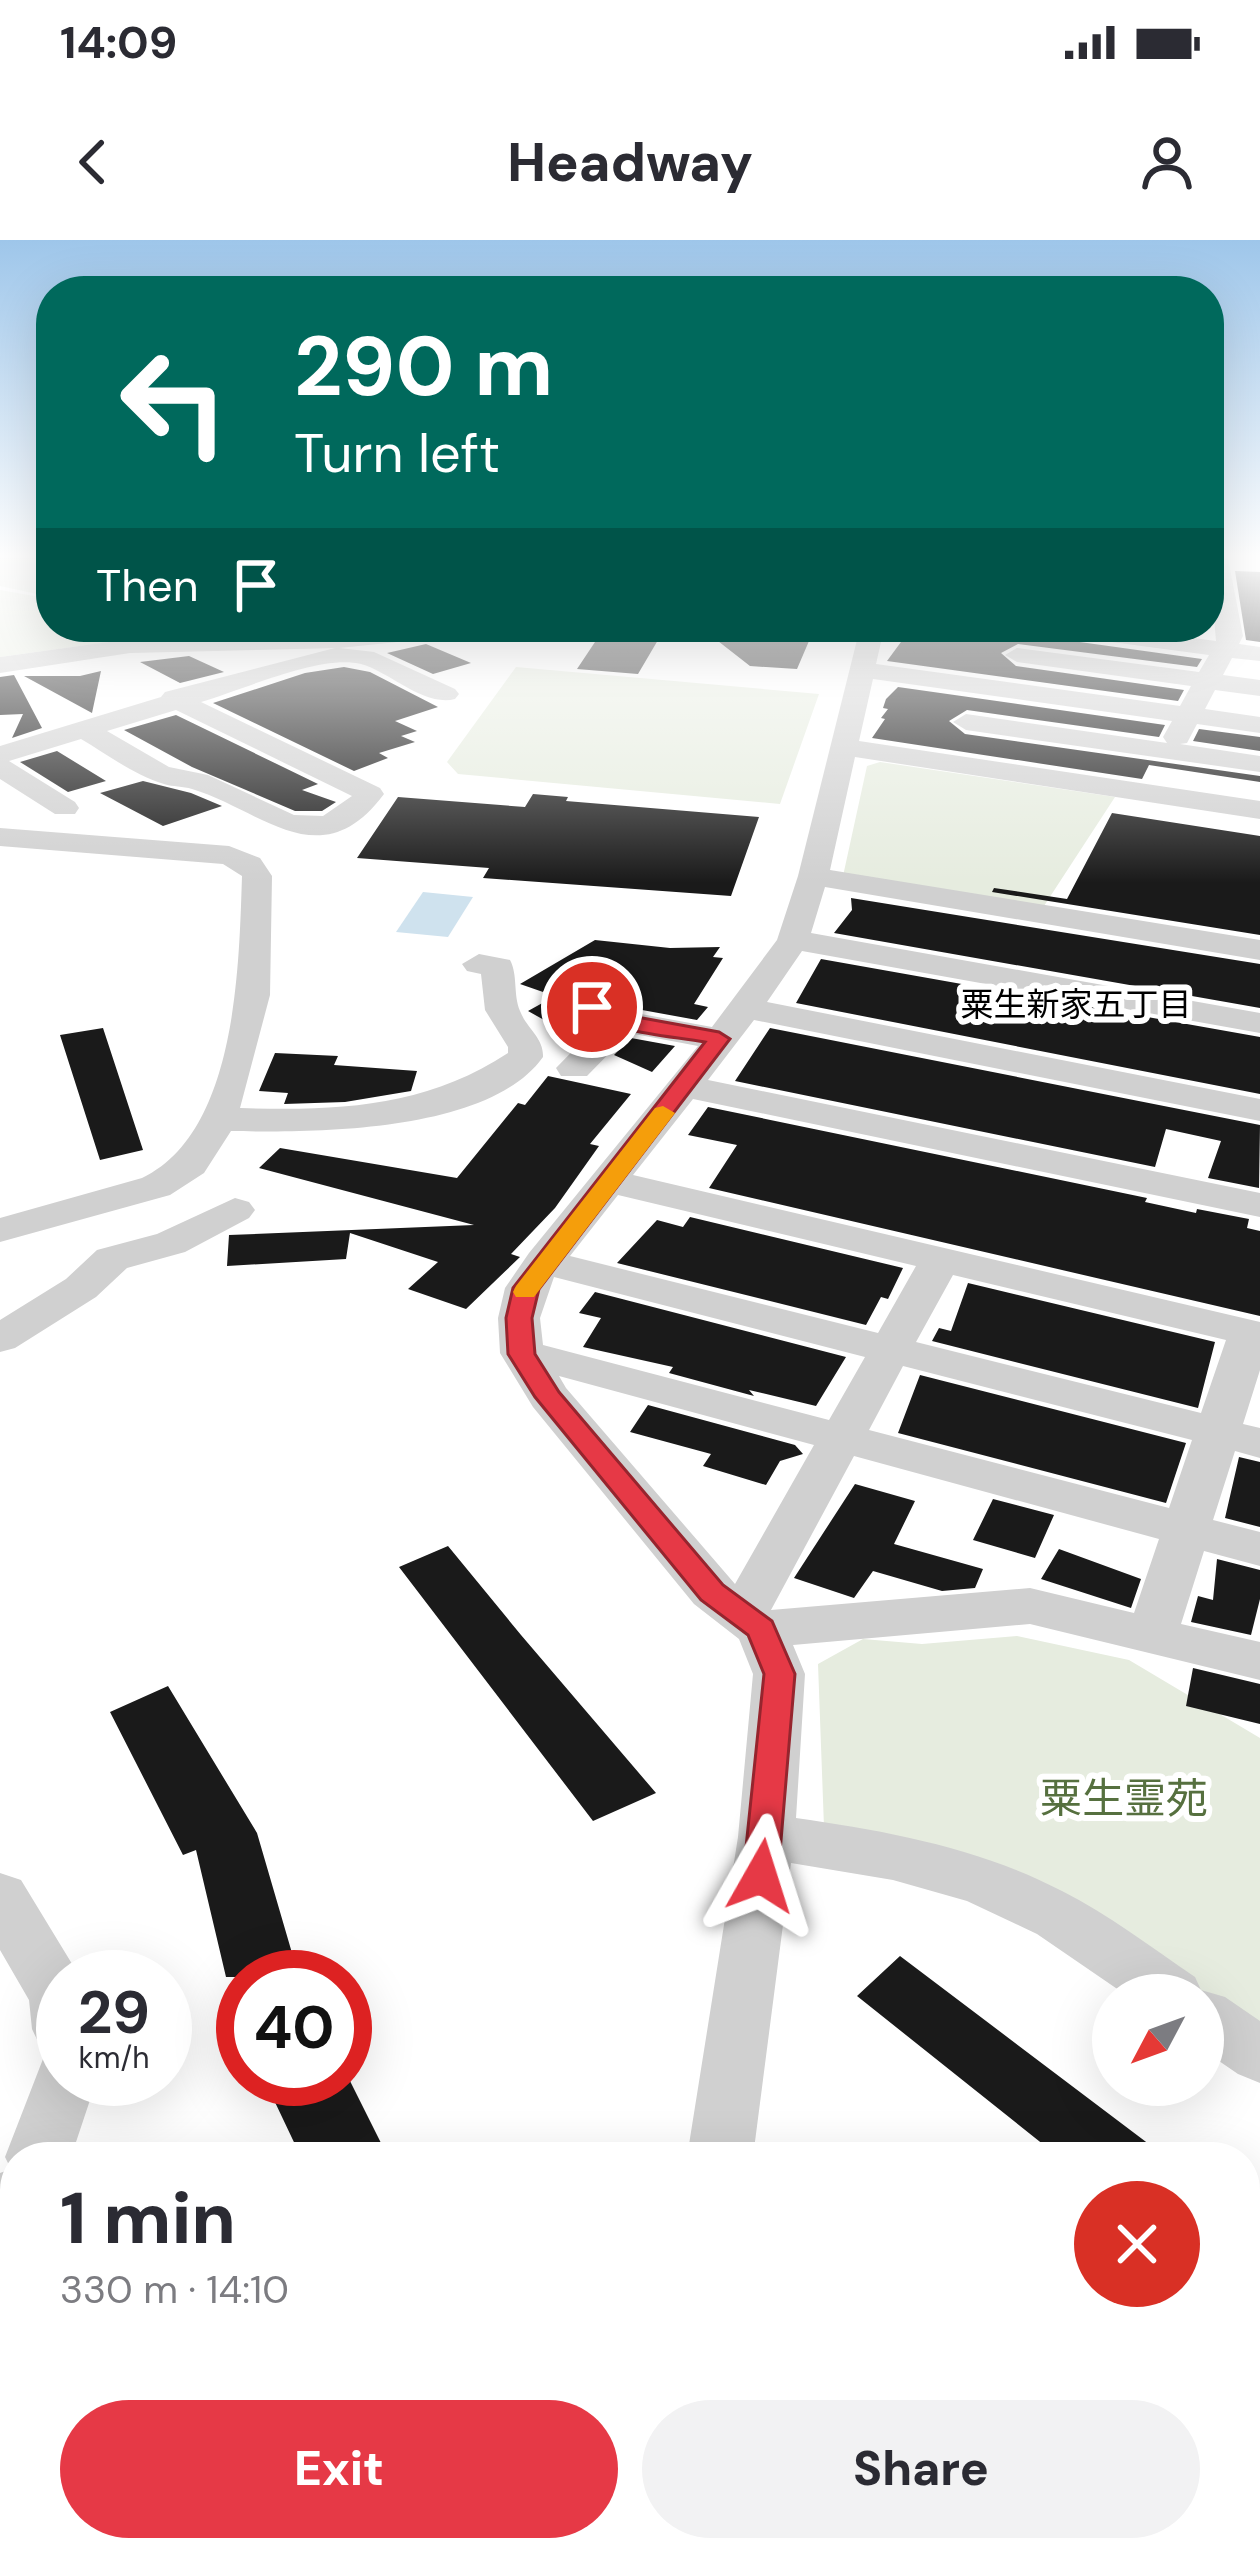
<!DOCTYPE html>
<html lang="en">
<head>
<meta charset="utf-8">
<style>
	:root { --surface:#fff; --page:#f2f2f3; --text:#2b2b33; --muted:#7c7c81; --accent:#e63946 }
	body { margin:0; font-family:"DM Sans","Noto Sans JP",sans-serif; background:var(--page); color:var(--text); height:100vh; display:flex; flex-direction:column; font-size:45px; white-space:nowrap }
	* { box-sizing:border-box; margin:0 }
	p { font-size:39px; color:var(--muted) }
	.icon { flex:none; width:66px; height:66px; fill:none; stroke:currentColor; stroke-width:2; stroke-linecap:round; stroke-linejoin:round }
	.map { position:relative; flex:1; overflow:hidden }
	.sheet { position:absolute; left:0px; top:1902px; width:1260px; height:420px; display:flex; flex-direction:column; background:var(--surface); border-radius:48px 48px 0 0; box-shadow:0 12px 48px #0002 }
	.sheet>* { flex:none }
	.banner { position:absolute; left:36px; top:36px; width:1188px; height:366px; border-radius:48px; box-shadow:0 12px 48px #0002; background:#00695c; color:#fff; overflow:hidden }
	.needle { width:78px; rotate:229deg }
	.buttons { position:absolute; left:1092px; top:1734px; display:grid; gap:24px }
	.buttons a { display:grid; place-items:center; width:132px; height:132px; border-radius:50%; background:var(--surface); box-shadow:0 12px 48px #0002; font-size:60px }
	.speed { position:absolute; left:36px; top:1710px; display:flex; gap:24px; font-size:60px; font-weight:700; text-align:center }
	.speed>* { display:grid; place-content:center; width:156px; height:156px; border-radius:50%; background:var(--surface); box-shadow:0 12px 48px #0002; line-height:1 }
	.speed small { font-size:30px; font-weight:400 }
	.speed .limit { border:18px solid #d22; background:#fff; color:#111 }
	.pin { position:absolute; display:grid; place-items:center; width:102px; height:102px; color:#fff; margin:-51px; border:6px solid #fff; border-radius:50%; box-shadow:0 3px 12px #0007 }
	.me { position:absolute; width:132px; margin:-66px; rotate:6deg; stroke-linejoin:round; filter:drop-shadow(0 0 9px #0008) }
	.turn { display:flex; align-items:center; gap:42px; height:252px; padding:0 60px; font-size:54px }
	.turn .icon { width:156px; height:156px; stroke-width:2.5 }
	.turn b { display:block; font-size:84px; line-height:102px }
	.then { display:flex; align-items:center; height:114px; padding:0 60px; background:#0003; gap:24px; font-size:45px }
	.round { display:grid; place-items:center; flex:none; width:126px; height:126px; border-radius:63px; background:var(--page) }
	.headline { display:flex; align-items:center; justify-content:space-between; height:204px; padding:0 60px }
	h1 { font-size:72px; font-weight:800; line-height:90px }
	.button { display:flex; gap:24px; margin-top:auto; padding:24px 60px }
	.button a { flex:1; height:138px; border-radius:72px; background:var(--accent); color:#fff; font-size:48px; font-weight:800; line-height:138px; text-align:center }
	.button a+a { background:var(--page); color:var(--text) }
	.status { display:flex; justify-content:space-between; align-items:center; height:84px; padding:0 60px; background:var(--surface); direction:ltr }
	.status svg { height:33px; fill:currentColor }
	header { display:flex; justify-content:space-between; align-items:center; height:156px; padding:0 60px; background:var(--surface); font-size:54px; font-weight:800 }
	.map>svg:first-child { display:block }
	.green { fill:#e6ecdf }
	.water { fill:#cfe2ee }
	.building { fill:#1a1a1a }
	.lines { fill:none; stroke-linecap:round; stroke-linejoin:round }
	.minor { fill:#d0d0d0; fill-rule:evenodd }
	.route { fill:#e63946; stroke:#96252e; stroke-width:3 }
	.slow { fill:#f59e0b }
	.labels { text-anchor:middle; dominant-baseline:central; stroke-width:12; stroke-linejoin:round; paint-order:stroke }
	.far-neighbourhood-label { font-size:33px; fill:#000; stroke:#fff }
	.near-park-label { font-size:42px; fill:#56703f; stroke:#fff }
</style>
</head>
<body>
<div class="status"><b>14:09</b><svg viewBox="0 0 49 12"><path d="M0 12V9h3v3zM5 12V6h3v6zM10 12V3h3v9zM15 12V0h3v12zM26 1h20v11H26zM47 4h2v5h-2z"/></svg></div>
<header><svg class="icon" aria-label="back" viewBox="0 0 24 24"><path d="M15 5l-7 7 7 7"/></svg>Headway<svg class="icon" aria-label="person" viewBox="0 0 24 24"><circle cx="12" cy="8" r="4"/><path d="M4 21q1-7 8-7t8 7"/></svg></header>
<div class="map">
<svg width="1260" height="2322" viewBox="0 0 1260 2322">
	<rect width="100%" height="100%" fill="#fff"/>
	<path class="green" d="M0,318H51V357L0,346Z
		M0,350L51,359V387H275L273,394L190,391L0,417Z
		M516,427L819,454L780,564L458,534L447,522Z
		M880,522L1115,557L1042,669L843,636L867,526Z
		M1017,1396L1129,1420L1260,1498V1800L1203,1755L824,1587L818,1424L863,1399L922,1404Z"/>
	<path class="water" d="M423,652L473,657L448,697L396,692Z"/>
	<path class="building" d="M1235,331L1260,332V402L1246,400Z
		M700,387H815L797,429L750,426Z
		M912,387H1021L1036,389L1051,398L1202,419L1197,427L1018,404L1001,413L1016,426L1184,450L1178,461L887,421Z
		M599,396L658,400L638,434L577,429Z
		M426,404L471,423L433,434L387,413Z
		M189,416L224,432L180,443L140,422Z
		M344,427L370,432L438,467L395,481L417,491L401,496L415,502L379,513L388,518L354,531L213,463L305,433Z
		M101,431L92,473L24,436H80Z
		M14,435L42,488L12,498L23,474L0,475V437Z
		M898,447L1165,485L1159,497L967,470L949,481L965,494L1260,536V542L1149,525L1142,539L872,498L885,479L881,478L888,469L883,468L886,459Z
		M176,475L318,544L302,550L336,562L322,571H295L192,527L124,490Z
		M1199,489L1260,497V511L1193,501Z
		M57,511L106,541L68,552L20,522Z
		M143,541L191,553L222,566L163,586L100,553Z
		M533,554L568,557L566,561L759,577L731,656L483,638L489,628L357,618L398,557L525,567Z
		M1112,573L1260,596V695L992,652L994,648L1067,659Z
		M851,658L1260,724V768L834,693L852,670Z
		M595,700L670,708L720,707L713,717L723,718L694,764L708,767L697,780L631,768L576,742H552L543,752L520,744Z
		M821,719L1260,797V854L796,763Z
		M546,761L550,765L591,785L578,799L528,771Z
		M103,788L143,910L100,920L60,795Z
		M770,788L1260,885L1259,948L1208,938L1221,901L1166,889L1155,927L735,841Z
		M631,798L675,806L652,832L614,815Z
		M275,813L338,816L334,825L417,831L411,851L345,862L284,864L288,853L259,851Z
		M548,836L631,854L590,904L599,906L555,968L511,1014L520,1017L466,1069L408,1049L438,1022L350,993L346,1019L227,1026L229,995L474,985L259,928L280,908L457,938L518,863L525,865Z
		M708,867L1147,958L1145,962L1196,973L1197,969L1249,979L1247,988L1260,991V1076L709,948L737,905L688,895Z
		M690,977L903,1028L888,1059L881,1057L866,1085L617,1023L657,980L683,987Z
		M968,1043L1215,1102L1198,1168L932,1101L939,1088L951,1091Z
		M595,1052L846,1117L816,1166L749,1150L754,1156L669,1133L673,1127L583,1107L601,1078L579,1073Z
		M920,1135L1186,1203L1166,1263L898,1193Z
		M648,1165L795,1205L803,1214L780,1221L766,1245L703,1226L711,1214L630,1192Z
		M1239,1217L1260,1222V1287L1225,1278Z
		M855,1244L915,1261L894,1304L983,1329L975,1348L942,1351L873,1331L854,1358L794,1338Z
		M993,1259L1054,1275L1035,1318L973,1300Z
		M448,1306L521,1395L656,1553L593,1581L399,1327Z
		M1059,1309L1141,1339L1131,1368L1041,1339Z
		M1217,1319L1260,1330V1359L1251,1395L1191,1382L1198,1356L1213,1360Z
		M1193,1428L1260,1444V1484L1186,1466Z
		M168,1446L257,1593L299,1737H226L196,1610L183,1615L110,1472Z
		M900,1716L1166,1917H1059L857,1756Z
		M264,1839H349L388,1917H301Z"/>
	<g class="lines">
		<path class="minor" d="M1209,318H1228L1243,396L1239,404L1260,407V421L1232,418L1223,435L1260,440V456L1215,450L1205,469L1260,477V493L1197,484L1187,503L1180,504L1260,516V532L966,490L953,482L966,474L1167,503L1163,497L1172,481L873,439L859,501L1260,561V579L855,517L830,630L1260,700V720L825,647L811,693L1260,773V793L802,711L767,762L1260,859V881L754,780L708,840L1260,953V977L693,859L633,935L1260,1082V1130L1243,1184L1260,1188V1218L1235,1211L1213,1280L1260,1292V1326L1204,1311L1181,1384L1260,1402V1440L1030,1384L793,1405L805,1434L796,1578C887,1591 980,1608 1062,1651C1109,1675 1151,1707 1195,1737L1201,1750L1225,1757L1260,1781V1843L1238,1834L1203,1810V1755H1126L1037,1694L967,1661L893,1640L791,1623L753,1917H687L738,1597L753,1434L739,1399L694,1364L533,1167L500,1113L498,1078L505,1048L529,1013L698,806L629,793L587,836H561L556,828L599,784L552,761L547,754L552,747H576L630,772L712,787L777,700L798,636L857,400L869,387H895L881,402L876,424L1180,466L1191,446L1017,422L1005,415L1017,408L1199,432L1209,415L1052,394L1040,387H1108L1216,401ZM618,955L916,1026L878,1093L570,1016ZM953,1035L1226,1100L1201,1173L916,1102ZM554,1037L865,1117L829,1180L543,1105L540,1078ZM903,1126L1192,1200L1169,1268L869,1190ZM559,1136L814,1205L735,1344L566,1148ZM854,1216L1159,1299L1134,1373L1030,1348L771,1370Z
			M408,387H487L475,394L339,408L374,412L455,449L459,454L455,459C424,467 390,432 361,424C321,414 245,449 201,462L380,548L384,554C321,639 262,570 192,549C183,546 173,547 164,544C134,535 108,515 81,499L9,521L75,562L79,568L75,574H55L0,539V506L161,457L165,452L335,408L130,413L0,433V417L130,399ZM176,470L352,556L323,576L294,575L208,535L169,527L107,491Z
			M0,588L229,606L260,618L272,636L270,755L240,868C337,871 424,868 508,813V807L485,770L481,734L467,731L462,724L479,714L510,720C518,735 513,754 520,771C527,789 544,798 543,817C489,893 314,893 231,891L204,933L170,955L0,1002V978L142,938C237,893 239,727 242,636L223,624L0,606Z
			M235,958L249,962L255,970L249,978L185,1012L127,1028L96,1057L15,1108L0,1112V1080L66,1039L97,1010L157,994Z
			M0,1633L21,1640L80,1737H63V1839H97L71,1917H15V2011L0,2017V1933L11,1929L5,1917L43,1819L57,1814L41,1808L32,1789L29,1760L0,1710Z
			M15,2216V2290L0,2291V2217Z"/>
	</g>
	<linearGradient id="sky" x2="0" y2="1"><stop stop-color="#9ec6ea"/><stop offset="0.49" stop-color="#fff"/><stop offset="1" stop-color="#fff" stop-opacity="0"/></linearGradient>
	<rect width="1260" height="643" fill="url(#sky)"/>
	<path class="route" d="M592,761L626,775L719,792L730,799L539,1049L532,1078L535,1114L559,1152L723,1345L772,1381L795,1434L778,1636L773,1646L761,1650L748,1646L743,1636L764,1434L748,1395L701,1360L535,1157L508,1114L506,1078L513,1048L705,802C666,795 612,794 582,767Z"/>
	<path class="slow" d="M663,866L675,873L534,1057H516L513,1052L516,1046L655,868Z"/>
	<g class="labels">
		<g class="far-neighbourhood-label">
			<text x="1076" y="764">粟生新家五丁目</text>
		</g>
		<g class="near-park-label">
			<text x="1124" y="1558">粟生霊苑</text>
		</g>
	</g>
</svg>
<div class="buttons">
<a><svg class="needle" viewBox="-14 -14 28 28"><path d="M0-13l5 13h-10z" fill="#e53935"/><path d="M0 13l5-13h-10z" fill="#7c7c81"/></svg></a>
</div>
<div class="speed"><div>29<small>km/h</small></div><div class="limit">40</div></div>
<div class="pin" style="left:592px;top:767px;background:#d93025"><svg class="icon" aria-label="arrive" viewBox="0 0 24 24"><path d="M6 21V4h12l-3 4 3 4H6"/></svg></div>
<svg class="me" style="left:761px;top:1636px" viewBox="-20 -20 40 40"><path d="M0-17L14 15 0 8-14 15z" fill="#e63946" stroke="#fff" stroke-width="4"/></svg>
<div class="banner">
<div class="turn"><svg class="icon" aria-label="left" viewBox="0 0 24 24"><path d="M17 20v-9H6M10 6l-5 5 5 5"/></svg><div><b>290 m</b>Turn left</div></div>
<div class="then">Then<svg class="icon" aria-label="arrive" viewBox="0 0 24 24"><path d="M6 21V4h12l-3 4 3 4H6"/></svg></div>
</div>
<section class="sheet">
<div class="headline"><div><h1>1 min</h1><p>330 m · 14:10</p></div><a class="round" style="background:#d93025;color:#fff"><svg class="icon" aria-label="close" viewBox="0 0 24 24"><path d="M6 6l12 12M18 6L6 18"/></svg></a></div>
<div class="button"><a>Exit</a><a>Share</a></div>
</section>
</div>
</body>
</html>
